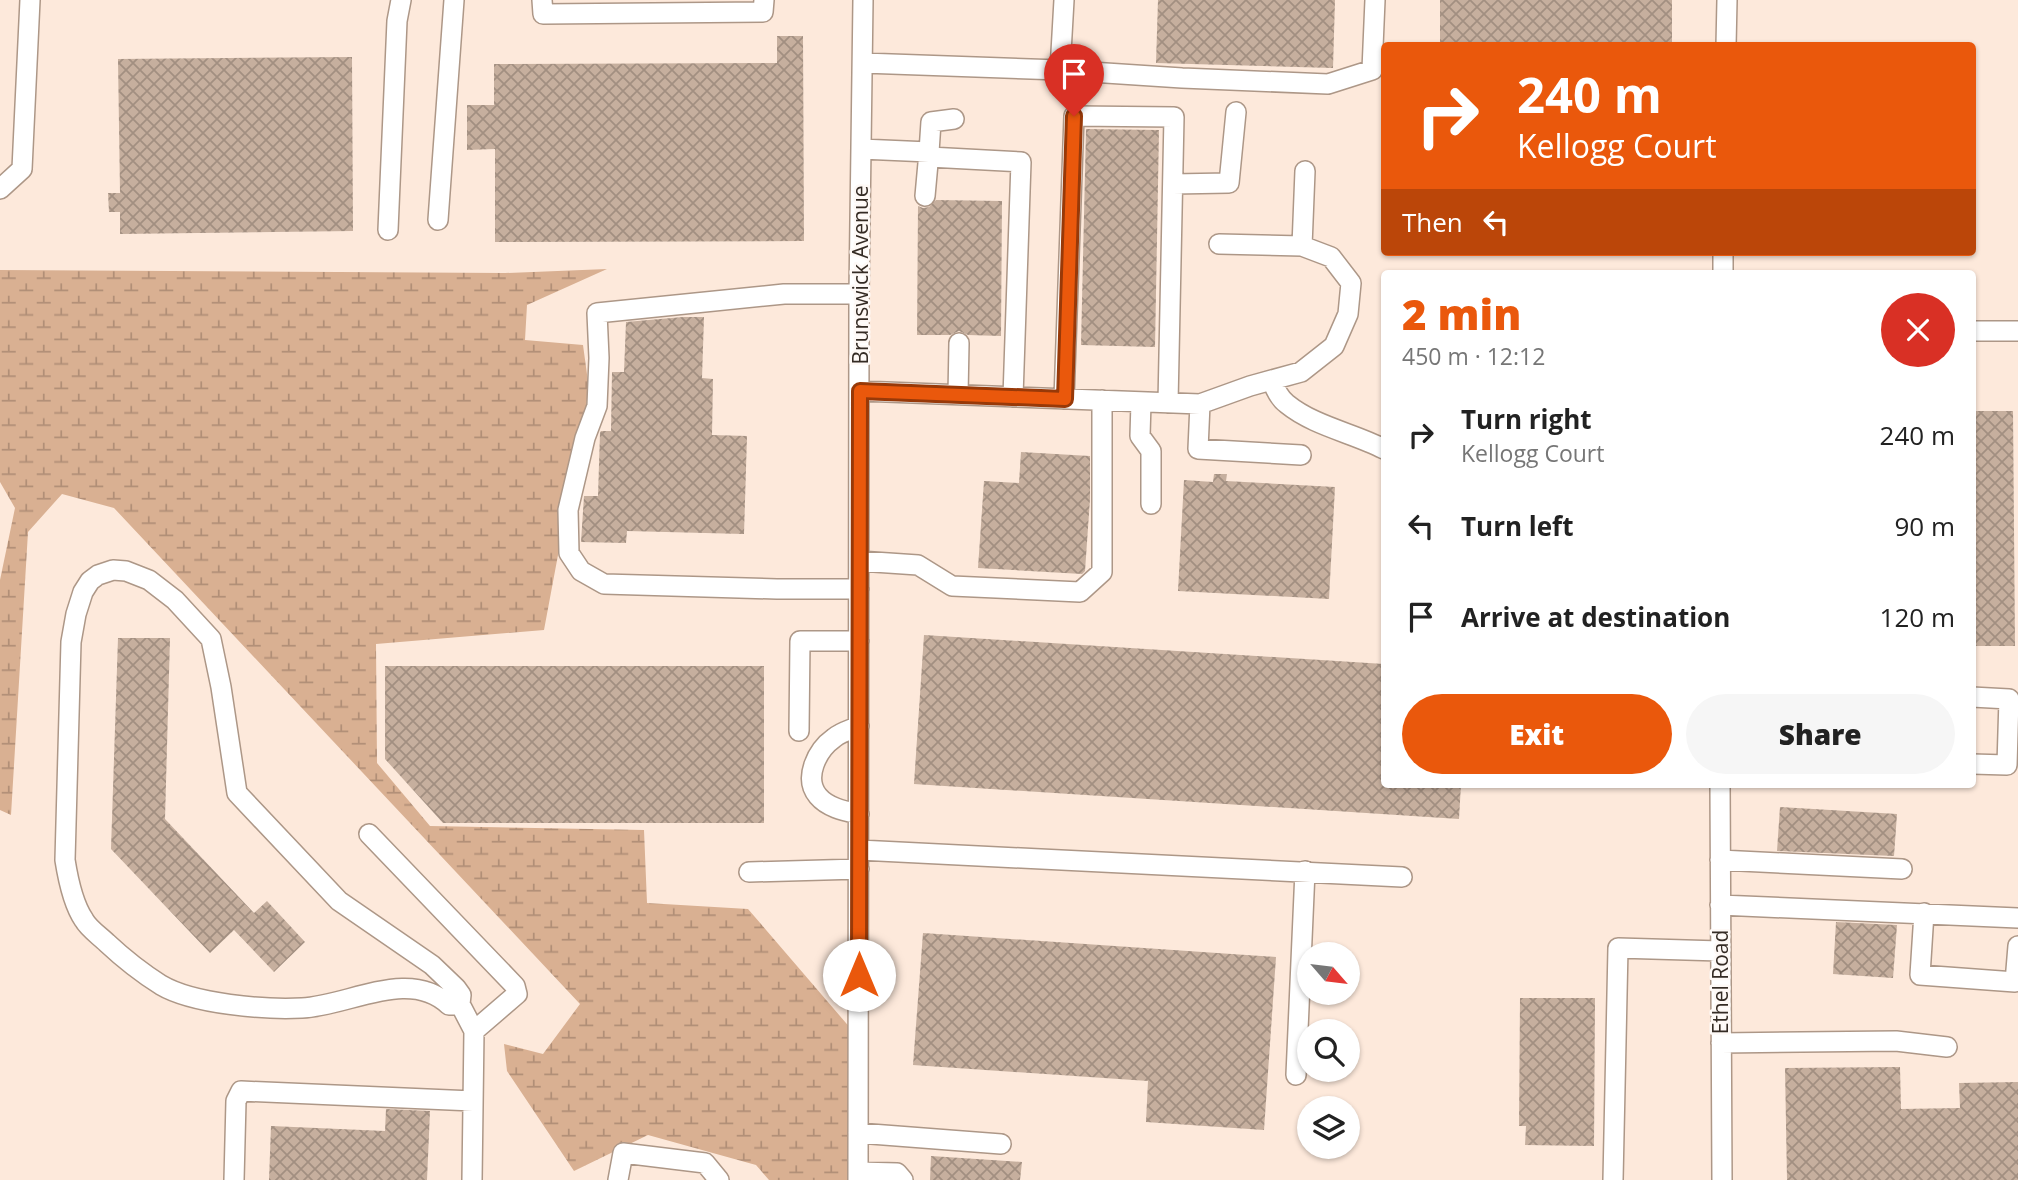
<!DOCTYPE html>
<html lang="en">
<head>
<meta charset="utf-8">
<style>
	:root { --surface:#fff; --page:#f6f6f6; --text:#222; --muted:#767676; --accent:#ea580c }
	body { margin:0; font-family:"Open Sans",sans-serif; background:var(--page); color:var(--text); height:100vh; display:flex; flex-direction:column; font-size:26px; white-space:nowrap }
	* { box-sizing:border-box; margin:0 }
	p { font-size:23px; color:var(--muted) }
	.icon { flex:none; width:38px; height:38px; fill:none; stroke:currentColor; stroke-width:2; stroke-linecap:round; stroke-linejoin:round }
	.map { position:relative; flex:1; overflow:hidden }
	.details { position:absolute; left:1381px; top:270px; width:595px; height:518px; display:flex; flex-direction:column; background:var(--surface); border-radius:7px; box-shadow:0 2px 5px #0004 }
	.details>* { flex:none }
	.guide { position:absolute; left:1381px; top:42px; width:595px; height:214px; border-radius:7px; box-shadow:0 2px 5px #0004; background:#ea580c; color:#fff; overflow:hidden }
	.needle { width:46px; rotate:118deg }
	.tools { position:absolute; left:1297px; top:942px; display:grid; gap:14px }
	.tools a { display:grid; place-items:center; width:63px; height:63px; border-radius:50%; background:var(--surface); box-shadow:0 2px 5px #0004; font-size:35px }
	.pin { position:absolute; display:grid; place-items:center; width:60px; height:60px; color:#fff; margin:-72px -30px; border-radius:50% 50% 50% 0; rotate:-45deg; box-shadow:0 0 7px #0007 }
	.pin .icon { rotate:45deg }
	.me { position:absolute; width:77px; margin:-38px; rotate:0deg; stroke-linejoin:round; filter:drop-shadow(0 0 5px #0008) }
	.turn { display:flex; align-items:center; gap:24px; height:147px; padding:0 21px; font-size:32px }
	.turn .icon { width:91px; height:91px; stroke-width:2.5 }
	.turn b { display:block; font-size:49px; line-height:60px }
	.then { display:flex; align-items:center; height:66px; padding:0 21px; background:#0003; gap:14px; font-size:26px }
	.round { display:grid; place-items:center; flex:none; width:74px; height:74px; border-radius:37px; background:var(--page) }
	.headline { display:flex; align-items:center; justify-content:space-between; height:119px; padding:0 21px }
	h1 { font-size:42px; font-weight:800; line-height:52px; color:var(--accent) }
	.action { display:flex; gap:14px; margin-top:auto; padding:14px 21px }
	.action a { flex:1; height:80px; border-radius:42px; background:var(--accent); color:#fff; font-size:28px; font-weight:800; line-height:80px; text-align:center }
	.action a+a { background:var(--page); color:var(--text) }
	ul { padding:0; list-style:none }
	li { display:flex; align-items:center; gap:21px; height:91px; padding:0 21px }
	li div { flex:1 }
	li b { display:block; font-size:26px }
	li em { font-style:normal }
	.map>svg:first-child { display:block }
	.wetland { fill:url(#wetland-marsh) }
	.building { fill:url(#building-cross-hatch) }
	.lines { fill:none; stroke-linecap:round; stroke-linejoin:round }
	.minor-casing { stroke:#ad9787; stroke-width:22 }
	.minor { stroke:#fff; stroke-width:19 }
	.route-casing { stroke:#983908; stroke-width:18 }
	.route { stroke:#ea580c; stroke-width:12 }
	.labels { text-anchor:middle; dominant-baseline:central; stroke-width:5; stroke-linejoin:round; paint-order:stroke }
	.street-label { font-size:21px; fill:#342b24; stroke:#fef9f6 }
</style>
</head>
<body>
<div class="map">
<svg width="2018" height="1180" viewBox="0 0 2018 1180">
	<defs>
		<pattern id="wetland-marsh" width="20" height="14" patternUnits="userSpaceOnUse" patternTransform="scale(1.75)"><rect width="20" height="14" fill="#d9b092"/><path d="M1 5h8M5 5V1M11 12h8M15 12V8" fill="none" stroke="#b18f77"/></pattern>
		<pattern id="building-cross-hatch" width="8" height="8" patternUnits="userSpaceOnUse" patternTransform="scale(1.75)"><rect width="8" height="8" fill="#c6af9e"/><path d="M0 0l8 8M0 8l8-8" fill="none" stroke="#a28f81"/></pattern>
	</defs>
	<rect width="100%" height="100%" fill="#fde9db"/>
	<path class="wetland" d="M607,269L527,305L525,340L583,345L589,389L544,630L376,644L377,763L430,826L644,830L647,903L748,909L852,1030L859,1180H769L756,1165L648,1135L574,1171L507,1071L504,1044L543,1054L580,1004L114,508L62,494L28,532L11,815L0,810V580L15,508L0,482V270L505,273Z"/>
	<path class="building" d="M1158,0H1335L1333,68L1156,63Z
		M1440,0H1672V46H1440Z
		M777,36H803L804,241L495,242V149L467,150V105H494V64L777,63Z
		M352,57L353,231L120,234V212H109L108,193H120L118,59Z
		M1086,129L1159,130L1155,347L1081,345Z
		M936,200L1002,201L1001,336L968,335L959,331L950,335H917L918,206L923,208L929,207Z
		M683,317H704L702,378L713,379L712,435L747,436L744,534L627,531L626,543L581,542L584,496H598L600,433L601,431H611L612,372H624L626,322Z
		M1972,411H2013L2015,646H1972Z
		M1021,452L1090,456V499L1085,571L1082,574L978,568L984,481L1019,483Z
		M1214,474H1227L1226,481L1335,487L1329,599L1178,591L1184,480L1213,482Z
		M924,635L1384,664V784H1461L1459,819L914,784Z
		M118,638H170L165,819L254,913L267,901L305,942L274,972L234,930L210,953L111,849Z
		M385,666H764V823H443L385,759Z
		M1780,807L1897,814L1894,856L1777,851Z
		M1836,922L1897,925L1893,978L1833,974Z
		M923,933L1276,957L1264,1130L1146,1122L1148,1081L913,1065Z
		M1520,998H1595L1594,1146L1525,1145L1526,1126H1519Z
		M1900,1067L1901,1109L1960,1108L1959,1083L2018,1082V1180H1787L1785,1068Z
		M386,1109L430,1111L427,1180H269L271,1126L385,1131Z
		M931,1156L1022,1162L1020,1180H930Z"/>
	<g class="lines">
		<defs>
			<path id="minor" d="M542,0L543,14L763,12L764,0
				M1064,0L1060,70L1182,78L1328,84L1372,70L1375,0
				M1726,46L1727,0
				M863,63L1060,70
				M861,149L929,152L925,196
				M929,152L931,122L954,119
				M929,157L1021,162L1013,397
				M1173,184L1229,183L1236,112
				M0,189L22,169L30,0
				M438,220L454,0
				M388,230L397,21L401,0
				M1219,244L1302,246
				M1723,273V252
				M859,294H784L597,313L599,358L597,406L585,438L568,510L569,553L581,571L604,584L777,589H859
				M1972,331H2018
				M1272,380C1275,389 1279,398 1287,404C1314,426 1353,433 1384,449
				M860,391L1200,404L1250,386L1301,372L1334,346L1348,314L1351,283L1331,257L1302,246L1305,171
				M958,395L959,343
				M1064,399L1074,116L1174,117L1168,403
				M1141,402L1140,436L1151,451V504
				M1200,404L1198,449L1301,455
				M859,561L918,565L952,586L1080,592L1102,572V400
				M1972,697L2009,699L2007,765L1972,764
				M799,731L800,641H859
				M1720,784L1722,1180
				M859,814C845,811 828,808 818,796C803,778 817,750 834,738C841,732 850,730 859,726
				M369,834L515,986L517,994L474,1031L472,1180
				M859,850L1402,877
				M1720,860L1902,869
				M749,872L859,869
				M1720,905L2018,918
				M1924,913L1920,975L2015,982L2018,946
				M460,1004L449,1005C409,967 349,1006 302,1008C265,1010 193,1004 161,985C142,973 123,958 107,943C100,936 89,929 84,920C73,904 68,879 65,860L71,642L76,614L83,592L90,581L98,575L113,570L126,571L149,580L175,600L211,639L221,687L237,793L339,901L432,965L456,988L461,995L460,1004L474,1031
				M1721,1043L1896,1041L1947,1047
				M1296,1075L1305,871
				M858,1133L1001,1144
				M858,1172L897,1173L903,1180
				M234,1180L236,1101L241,1091L473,1101
				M618,1180L623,1153L705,1163L719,1180
				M858,1180L859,294L863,0
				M1613,1180L1618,948L1720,951"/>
		</defs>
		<use href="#minor" class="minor-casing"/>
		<use href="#minor" class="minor"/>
	</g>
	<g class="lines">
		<defs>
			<path id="route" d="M859,975L860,391L1065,399L1074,116"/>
		</defs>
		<use href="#route" class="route-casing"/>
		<use href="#route" class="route"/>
	</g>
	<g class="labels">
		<g class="street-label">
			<text transform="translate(860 275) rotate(-90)">Brunswick Avenue</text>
			<text transform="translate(1720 982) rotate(-90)">Ethel Road</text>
		</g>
	</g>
</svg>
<div class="tools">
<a><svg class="needle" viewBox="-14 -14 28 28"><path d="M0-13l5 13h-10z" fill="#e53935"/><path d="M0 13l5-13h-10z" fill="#767676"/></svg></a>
<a><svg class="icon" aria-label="search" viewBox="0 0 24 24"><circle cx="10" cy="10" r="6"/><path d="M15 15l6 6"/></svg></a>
<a><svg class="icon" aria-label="layers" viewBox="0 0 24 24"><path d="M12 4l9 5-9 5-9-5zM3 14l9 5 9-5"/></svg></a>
</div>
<div class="pin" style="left:1074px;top:116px;background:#d93025"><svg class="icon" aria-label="arrive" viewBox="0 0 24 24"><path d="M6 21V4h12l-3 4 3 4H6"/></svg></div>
<svg class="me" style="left:859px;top:975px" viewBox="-20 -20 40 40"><circle r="19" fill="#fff"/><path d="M0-13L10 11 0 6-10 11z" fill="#ea580c"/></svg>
<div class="guide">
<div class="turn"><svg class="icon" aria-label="right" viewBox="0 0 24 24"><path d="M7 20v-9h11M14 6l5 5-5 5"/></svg><div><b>240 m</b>Kellogg Court</div></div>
<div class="then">Then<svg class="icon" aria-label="left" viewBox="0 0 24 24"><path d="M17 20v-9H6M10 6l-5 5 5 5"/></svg></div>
</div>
<section class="details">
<div class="headline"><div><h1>2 min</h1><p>450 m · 12:12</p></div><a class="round" style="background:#d93025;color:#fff"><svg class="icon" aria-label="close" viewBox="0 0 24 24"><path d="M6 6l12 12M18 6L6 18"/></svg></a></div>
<ul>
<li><svg class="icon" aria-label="right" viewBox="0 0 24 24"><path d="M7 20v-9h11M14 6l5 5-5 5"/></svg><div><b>Turn right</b><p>Kellogg Court</p></div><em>240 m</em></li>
<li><svg class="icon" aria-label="left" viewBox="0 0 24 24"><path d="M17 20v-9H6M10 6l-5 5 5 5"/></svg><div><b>Turn left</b></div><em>90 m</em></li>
<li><svg class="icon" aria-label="arrive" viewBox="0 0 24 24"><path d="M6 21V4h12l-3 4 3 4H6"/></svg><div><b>Arrive at destination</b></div><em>120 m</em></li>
</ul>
<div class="action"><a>Exit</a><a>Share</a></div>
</section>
</div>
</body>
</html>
